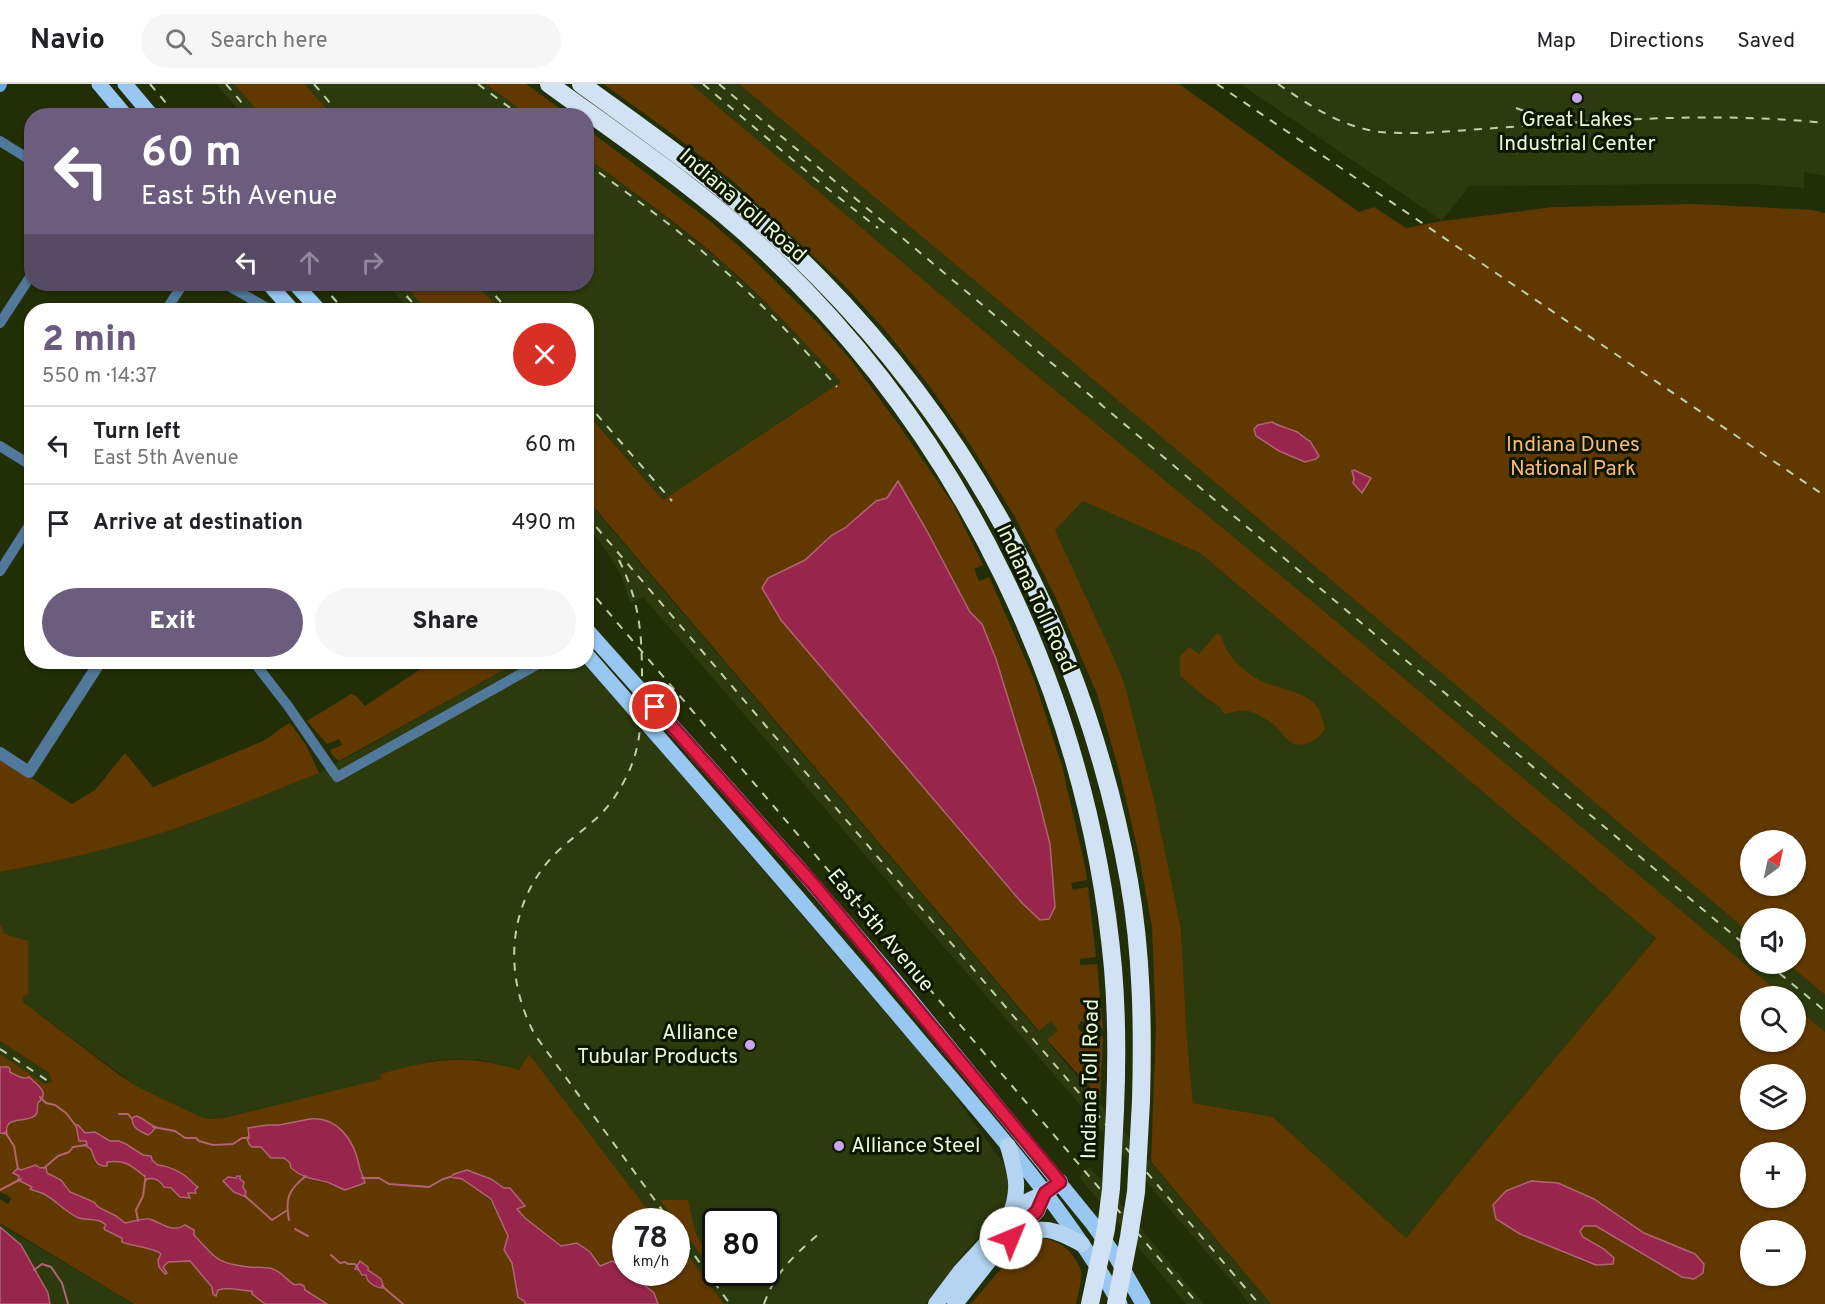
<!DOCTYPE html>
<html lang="en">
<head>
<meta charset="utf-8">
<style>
	:root { --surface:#fff; --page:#f6f6f6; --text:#202124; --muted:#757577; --line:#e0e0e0; --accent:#6c5d7f }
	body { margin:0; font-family:Overpass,sans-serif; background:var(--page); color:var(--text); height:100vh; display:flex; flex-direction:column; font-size:22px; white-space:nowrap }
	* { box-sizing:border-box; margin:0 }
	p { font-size:20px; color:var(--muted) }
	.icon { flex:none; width:33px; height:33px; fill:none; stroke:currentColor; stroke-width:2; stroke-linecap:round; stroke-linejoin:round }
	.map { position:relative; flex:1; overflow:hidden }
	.panel { position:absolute; left:24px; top:219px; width:570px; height:366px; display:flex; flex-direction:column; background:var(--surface); border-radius:24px; box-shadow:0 2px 4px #0004 }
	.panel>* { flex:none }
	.guide { position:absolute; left:24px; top:24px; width:570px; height:183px; border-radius:24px; box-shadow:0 2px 4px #0004; background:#6c5d7f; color:#fff; overflow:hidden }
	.needle { width:39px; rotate:33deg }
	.controls { position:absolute; left:1740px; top:746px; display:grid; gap:12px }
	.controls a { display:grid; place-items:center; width:66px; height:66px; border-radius:50%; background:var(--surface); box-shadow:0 2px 4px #0004; font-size:30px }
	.speed { position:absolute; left:612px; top:1124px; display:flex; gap:12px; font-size:30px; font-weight:700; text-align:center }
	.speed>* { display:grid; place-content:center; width:78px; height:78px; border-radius:50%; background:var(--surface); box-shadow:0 2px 4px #0004; line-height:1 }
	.speed small { font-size:15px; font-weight:400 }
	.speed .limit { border:3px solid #111; border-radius:9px; background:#fff; color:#111 }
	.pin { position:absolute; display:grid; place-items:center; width:51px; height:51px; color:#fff; margin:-26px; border:3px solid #fff; border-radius:50%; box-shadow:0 2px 6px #0007 }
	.me { position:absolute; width:66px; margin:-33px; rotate:45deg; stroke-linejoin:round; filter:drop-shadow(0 0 4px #0008) }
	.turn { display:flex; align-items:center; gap:21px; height:126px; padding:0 18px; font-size:27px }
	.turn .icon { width:78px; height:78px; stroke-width:2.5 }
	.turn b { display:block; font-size:42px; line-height:51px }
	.lanes { display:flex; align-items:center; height:57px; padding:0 18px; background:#0003; justify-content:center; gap:30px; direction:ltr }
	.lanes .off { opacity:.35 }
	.round { display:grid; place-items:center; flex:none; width:63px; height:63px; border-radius:32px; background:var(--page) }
	.overview { display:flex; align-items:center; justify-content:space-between; height:102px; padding:0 18px }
	h1 { font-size:36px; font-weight:800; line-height:45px; color:var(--accent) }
	.action { display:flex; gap:12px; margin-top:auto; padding:12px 18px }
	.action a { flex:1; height:69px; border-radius:36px; background:var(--accent); color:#fff; font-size:24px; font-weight:800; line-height:69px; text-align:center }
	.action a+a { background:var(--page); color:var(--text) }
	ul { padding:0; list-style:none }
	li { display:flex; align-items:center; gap:18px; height:78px; padding:0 18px; border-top:2px solid var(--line) }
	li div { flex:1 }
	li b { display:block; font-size:22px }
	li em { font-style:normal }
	header { display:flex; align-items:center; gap:36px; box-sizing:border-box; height:84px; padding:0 30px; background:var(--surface); border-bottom:2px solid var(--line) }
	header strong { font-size:28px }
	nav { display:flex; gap:33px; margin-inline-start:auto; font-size:21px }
	.search { width:420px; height:54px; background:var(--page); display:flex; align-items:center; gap:15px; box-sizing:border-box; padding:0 21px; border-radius:33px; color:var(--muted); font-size:22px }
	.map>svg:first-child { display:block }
	.built { fill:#2c3a0d; fill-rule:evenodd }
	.green { fill:#613800; fill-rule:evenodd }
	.water { fill:#97254c; stroke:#b06575; stroke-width:1.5 }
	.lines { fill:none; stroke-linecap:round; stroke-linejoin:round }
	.stream { stroke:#b06575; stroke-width:2 }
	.minor { stroke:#52799b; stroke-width:10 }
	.tertiary { stroke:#52799b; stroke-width:12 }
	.secondary { stroke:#66a7dc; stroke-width:12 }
	.primary { stroke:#98c7f1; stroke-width:15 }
	.trunk { stroke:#b4d4f2; stroke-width:16 }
	.motorway { stroke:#d0e2f3; stroke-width:18 }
	.rail { stroke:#c0d0a9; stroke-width:2; stroke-dasharray:8 8; stroke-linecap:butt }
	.motorway-bridge { stroke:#d0e2f3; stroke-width:18 }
	.route-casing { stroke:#92132f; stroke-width:15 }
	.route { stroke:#e11d48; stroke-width:10 }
	.poi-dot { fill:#c8a6ef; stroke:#0d1600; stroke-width:2 }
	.labels { text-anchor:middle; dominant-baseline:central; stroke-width:6; stroke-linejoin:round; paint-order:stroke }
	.poi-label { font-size:21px; fill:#eafad4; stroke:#0d1600 }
	.street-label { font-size:21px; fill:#eafad4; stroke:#0d1600 }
	.park-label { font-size:21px; fill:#f8b979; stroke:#0d1600 }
</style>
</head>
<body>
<header>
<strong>Navio</strong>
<div class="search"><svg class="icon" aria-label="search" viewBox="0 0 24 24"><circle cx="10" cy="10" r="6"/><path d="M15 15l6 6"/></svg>Search here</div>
<nav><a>Map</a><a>Directions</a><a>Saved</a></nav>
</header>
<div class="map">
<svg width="1825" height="1220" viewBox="0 0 1825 1220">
	<rect width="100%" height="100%" fill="#222e06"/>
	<path class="built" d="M216,0H234L261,31H243Z
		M305,0H485L528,31H332Z
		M691,0H739L1064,271L1750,849V879H1787L1825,911V948L1796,923V912H1783L1319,523L1022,279Z
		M1240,0H1825V92L1804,88V104L1755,100H1686L1469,102L1442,137Z
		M587,74L655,125L721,177L786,239L841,298L663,416L587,328L586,226H500L476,200H586Z
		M387,200H404L427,226H410Z
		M586,415L1038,947L1051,937L1059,946L1047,957L1271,1220H1248L1240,1207L643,513L630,519L621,491L609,471L587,441Z
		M1083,417L1200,469L1656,854L1478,1066L1406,1154L1273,1033L1193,1019L1187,957L1181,845L1155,719L1129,617L1110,565L1055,446Z
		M518,578H584L944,997L1005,1082L1012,1099L1011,1116L1001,1134L966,1166L926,1220H719L677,1165L676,1137H655L529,970L519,986L482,976L461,975L437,976L380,990L382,995L228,1033L211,1035L201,1033L138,1003L23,918V911H27L0,856V788L50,778L122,760L189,740L319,689ZM716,1137H766V1188H716Z
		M0,957L48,988L52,997L45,1000L0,970Z
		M1090,1083L1204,1220H1186L1079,1093Z
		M0,1139L18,1151L134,1220H0Z"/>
	<path class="green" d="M234,0H305L332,31H261Z
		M485,0H526L569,31H528Z
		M604,0H691L1022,279L1319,523L1783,912H1750V957H1796V923L1825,948V1220H1271L1151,1078L1156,944L1152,843L1139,771L1120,690L1097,610L1056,514L1015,433L971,362L931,304L886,247L843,200L735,99L675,52ZM1083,417L1200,469L1656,854L1478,1066L1406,1154L1273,1033L1193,1019L1187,957L1181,845L1155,719L1129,617L1123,596L1110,565L1055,446ZM1750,990H1796V1035H1750ZM1750,1068H1796V1113H1750ZM1531,1097L1558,1099L1594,1115L1644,1149L1695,1170L1682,1193L1596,1142H1584L1580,1147L1583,1153L1604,1165L1614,1174L1613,1180L1506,1107ZM1750,1146H1796V1191H1750Z
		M739,0H1179L1359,128L1374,123L1406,144L1442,137L1553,123L1695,120L1813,126L1825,129V911L1787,879H1796V834H1750V849L1064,271ZM1750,756H1796V801H1750Z
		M587,45L705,133L748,170L820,241L851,276L899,341L953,420L983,481L974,485L979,497L989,493L1034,595L1062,682L1085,782L1087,796L1071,799L1073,806L1088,803L1096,873L1080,875V881L1097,880L1103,945L1081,937L1077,944L1082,948L1103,953L1100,1014L1047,956L1058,946L1051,937L1039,947L587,415L586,328L663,416L841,298C802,256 764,214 721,177C679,140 632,107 587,74ZM898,398L927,447L970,528L982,540L996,575L1036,705L1040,836L1022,819L781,536L762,504L768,494L805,476L832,451L845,444L876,417L887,414Z
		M404,200H476L500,226H427Z
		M1217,549L1222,553C1226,573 1248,592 1266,599C1282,605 1301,607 1314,619C1322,627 1322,636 1325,645C1318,657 1301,666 1289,657C1285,654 1282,649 1279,646C1272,638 1262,632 1252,628C1243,625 1233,628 1224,630L1220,623L1205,613L1180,592V572L1189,563L1199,570Z
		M431,578H518L339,677L333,672L330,666L342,661L339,655L327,660L307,637L351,610L356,612L365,622Z
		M290,639L306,661L319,689C276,706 234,724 191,739C129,761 64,776 0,788V674L72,720L95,706L125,669L153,703L263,657C272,652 282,642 290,639Z
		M0,840L5,850L28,857V911L23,912V918L122,993L138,1003L201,1033L211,1035L228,1033L381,995L380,990C433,975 465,969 519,986L529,970L656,1137H626L625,1184L600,1183L590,1168L577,1159L561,1162L525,1134L517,1125L525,1122C508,1108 473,1074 451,1092C488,1101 494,1121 508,1152L504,1166L512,1179L518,1213L525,1218V1220H327L305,1206L304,1202C286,1201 283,1187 267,1183C262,1182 254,1183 248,1183C241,1182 232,1182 225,1180C212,1175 202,1160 194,1151V1146L174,1144L159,1141L147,1135L125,1139L116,1132L70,1108L61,1096L47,1089L44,1082L40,1084L36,1081L21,1086L18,1084L20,1092L18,1096L32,1103L31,1105C35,1107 40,1108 44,1110C57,1118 66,1129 80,1134C89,1137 98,1133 106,1141V1146L116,1150L132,1162L157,1166L161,1170L163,1183L168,1178L190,1177L212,1203L213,1210H218V1206L221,1204L252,1207V1210L265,1220H134L0,1139V1115L8,1120L11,1115L9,1112L0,1108V1049H2C5,1046 6,1043 8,1041C12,1037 31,1032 37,1029V1022L41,1017L42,1005L29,994C23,996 16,991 10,988L8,983H0V970L45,1000L52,997L48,988L0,957ZM310,1035H319L358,1075L359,1084L363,1090L359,1102L336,1103L329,1099L315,1097L299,1091L291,1084L290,1079L284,1074L277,1075L249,1052L252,1044L268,1041H279ZM76,1041H78L85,1049H89L110,1057H119L135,1065L143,1071L151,1072L152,1076L158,1081H167L195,1104V1106L187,1109L189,1114C177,1112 176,1105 164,1103C160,1096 157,1095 149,1094L146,1097L145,1092L129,1079L121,1076L106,1078L93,1071C90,1061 81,1051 76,1041Z
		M660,1116H688L695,1148L711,1177L707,1179Z
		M1034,1154C1054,1154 1067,1161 1077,1178C1078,1180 1081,1185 1081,1187C1082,1197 1078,1210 1076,1220H971L1018,1165Z
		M677,1163L682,1169L684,1166L724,1220H658L654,1209L633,1191L638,1188H676Z"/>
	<path class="water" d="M1272,338C1280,343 1289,344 1297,348C1302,351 1305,355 1310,357L1319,372L1316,375L1305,378L1279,367L1256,352L1254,345L1258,341Z
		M1354,386L1371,394L1362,409L1353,399L1354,395L1352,387Z
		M898,397L927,447L970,528L982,540L996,575L1036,705L1050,760L1055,823L1049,835L1040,836L1022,819L781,536L762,504L768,494L805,476L832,451L845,444L876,417L887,414Z
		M0,983H8L10,985V988C16,991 23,996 29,993C37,1001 51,1008 38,1019C37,1022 38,1026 37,1029C31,1041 3,1029 7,1050L0,1049Z
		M136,1032C144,1034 149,1041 156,1043L152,1048L148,1051C139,1047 132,1044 132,1034Z
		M310,1035C338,1033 354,1056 359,1081C360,1088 364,1092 365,1099L345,1106C339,1104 333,1100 327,1098C313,1095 302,1094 291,1084L290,1079L284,1074H271L261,1063H252L249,1060L247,1054L249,1052L248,1044L268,1041H279Z
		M76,1041H78L85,1049L95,1048L110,1057H119L126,1060L143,1071L151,1072L152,1076L158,1081C169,1082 182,1088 190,1096C193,1099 195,1101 198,1103L195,1106L196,1109H188L190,1114L180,1113L171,1104L164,1103C160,1096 155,1093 147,1095L145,1098V1092L143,1091C129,1080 125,1076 107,1078V1082C96,1083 94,1074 91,1065L84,1061L87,1060L86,1057H79Z
		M36,1081L40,1084L46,1083L47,1089L61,1096L70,1108L94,1118L98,1123L116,1132L125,1139C131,1138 142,1134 149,1135C161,1138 172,1150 185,1141L194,1146V1151C216,1174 215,1179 249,1183C257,1184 265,1182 273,1185C282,1188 287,1197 295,1201L300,1200L304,1202L305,1206L327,1220H265L252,1210V1207C241,1207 228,1202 218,1206L216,1212L213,1210L212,1203L190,1177L168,1178L163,1183L167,1189L165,1190L159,1183L158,1176L161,1170C154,1163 133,1163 122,1158V1154L105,1146L104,1144L106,1141C98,1133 89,1137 79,1134C66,1129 57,1117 44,1110C40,1108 35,1107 30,1105L32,1103L18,1096L19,1092L13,1089L18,1084L21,1086Z
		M467,1086L491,1095L504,1104H510L525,1122L517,1125L525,1134L561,1162L577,1159L590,1168L600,1182L612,1177L625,1184L626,1188H638L633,1192L654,1209L658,1220H525V1218L518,1213L512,1179L504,1166L508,1152L491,1115L462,1095L450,1093L454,1090Z
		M237,1092H240V1095L244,1098L243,1103L246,1108L245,1110L246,1113L234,1108L223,1097L228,1093L236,1094Z
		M1531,1097L1558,1099L1594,1115L1644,1149L1695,1170L1704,1180L1703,1189L1694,1195L1682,1193L1596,1142H1584L1580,1147L1583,1153L1604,1165L1614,1174L1613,1180L1596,1181L1520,1150L1496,1135L1493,1121L1506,1107Z
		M0,1143L21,1161L48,1209L50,1220H0Z
		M360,1177L368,1183V1186L381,1195L384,1204C376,1204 367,1199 366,1191H362L359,1186L355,1185Z"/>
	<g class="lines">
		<path class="stream" d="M40,1013L46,1019L55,1021L66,1029L76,1042
			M119,1030H128L132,1035
			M153,1043L175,1047L185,1054H196L199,1057L213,1061L233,1060L242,1054H249
			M5,1048L14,1062L18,1085
			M44,1084L58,1072L69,1068L73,1063L87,1061
			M362,1094H379L389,1100L429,1103L443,1095L450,1093
			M0,1106L21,1095
			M245,1112L272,1136L286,1127
			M289,1136C285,1115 288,1106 306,1092
			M138,1137L136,1126L143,1112L145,1097
			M295,1145L308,1152
			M331,1171L340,1179L345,1178L348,1180H355L358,1184
			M34,1186L42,1180L51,1183L62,1199L68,1220
			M382,1202L403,1220"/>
		<path class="minor" d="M0,57L32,77
			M225,200L271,226
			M166,226L183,200
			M0,239L32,190
			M0,362L32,382
			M0,487L32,437
			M254,578L288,622L337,693L542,578"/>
		<path class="tertiary" d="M0,669L29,688L100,578"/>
		<path class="secondary" d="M0,2L1,0"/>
		<path class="primary" d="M99,0L126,32
			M125,0L152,32
			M269,200L292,226
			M295,200L319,226
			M586,545L799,784L892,893L1092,1139L1116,1173L1143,1220
			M586,570C698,698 810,826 919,956C990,1040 1065,1124 1120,1220"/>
		<path class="trunk" d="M1008,1062C1016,1091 1021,1105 1009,1134
			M1014,1152C1044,1140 1055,1146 1082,1160
			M936,1220L960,1188L1009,1135L1028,1117L1045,1109L1060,1098
			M955,1220L991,1174L1037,1127L1045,1109"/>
		<path class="motorway" d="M549,0C622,53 698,104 764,166C963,352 1088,613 1113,884C1117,931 1117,978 1115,1026
			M581,0C629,35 678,69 723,106C756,133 788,163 818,193C980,357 1089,570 1129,797C1142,870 1143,943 1141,1017"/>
		<path class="rail" d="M150,0L177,32
			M226,0L253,32
			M314,0L341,32
			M478,0L521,32
			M703,0L819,98L878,144
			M719,0L1750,865
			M1217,0L1825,412
			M1278,0C1309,21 1341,43 1380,48C1393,49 1408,49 1422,49C1555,41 1692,25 1825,39
			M1516,24L1541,33L1556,35
			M586,79C631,112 677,144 718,181C761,218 800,260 837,303
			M321,200L344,226
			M396,200L419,226
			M485,200L508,226
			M586,318L672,417
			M586,431L1259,1220
			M619,476C640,519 642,549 642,596C641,647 642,673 612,717C596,739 571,753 552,773C506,824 504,893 535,951L670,1137
			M586,502L1198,1220
			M1767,879L1825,927
			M0,965L51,999
			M676,1146L730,1220
			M764,1220C776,1186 796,1170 822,1147"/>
		<path class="motorway-bridge" d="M1090,1220L1106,1145L1111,1105L1115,1026
			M1116,1220L1129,1153L1136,1108L1141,1017"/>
	</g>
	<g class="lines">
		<defs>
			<path id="route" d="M655,623L815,802L1060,1098L1045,1109L1037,1127L1011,1154"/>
		</defs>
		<use href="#route" class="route-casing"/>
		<use href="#route" class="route"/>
	</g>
	<g class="poi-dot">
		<circle cx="1577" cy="14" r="6"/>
		<circle cx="750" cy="961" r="6"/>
		<circle cx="839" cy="1062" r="6"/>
	</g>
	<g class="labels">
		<g class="poi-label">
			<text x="1577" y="36">Great Lakes<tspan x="1577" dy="24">Industrial Center</tspan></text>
			<text x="738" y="949" text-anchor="end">Alliance<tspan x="738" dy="24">Tubular Products</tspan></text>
			<text x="851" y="1062" text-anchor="start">Alliance Steel</text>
		</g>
		<g class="street-label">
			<text transform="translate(742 122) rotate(41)">Indiana Toll Road</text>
			<text transform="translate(1035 515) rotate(65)">Indiana Toll Road</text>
			<text transform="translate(880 847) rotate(50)">East 5th Avenue</text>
			<text transform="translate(1091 995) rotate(-89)">Indiana Toll Road</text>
		</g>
		<g class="park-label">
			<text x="1573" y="361">Indiana Dunes<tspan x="1573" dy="24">National Park</tspan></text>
		</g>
	</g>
</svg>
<div class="controls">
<a><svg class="needle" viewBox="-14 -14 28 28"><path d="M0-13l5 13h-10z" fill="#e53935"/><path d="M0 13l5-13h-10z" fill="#757577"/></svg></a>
<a><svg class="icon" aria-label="sound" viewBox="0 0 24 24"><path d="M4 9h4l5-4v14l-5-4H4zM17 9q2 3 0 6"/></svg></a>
<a><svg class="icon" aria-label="search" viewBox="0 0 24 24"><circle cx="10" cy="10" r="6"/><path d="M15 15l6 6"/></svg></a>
<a><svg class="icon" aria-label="layers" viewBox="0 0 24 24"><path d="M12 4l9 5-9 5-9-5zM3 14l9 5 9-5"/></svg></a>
<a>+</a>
<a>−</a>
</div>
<div class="speed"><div>78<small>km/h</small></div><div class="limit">80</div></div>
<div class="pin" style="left:655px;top:623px;background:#d93025"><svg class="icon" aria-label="arrive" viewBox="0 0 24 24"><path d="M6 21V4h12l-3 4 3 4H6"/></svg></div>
<svg class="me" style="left:1011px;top:1154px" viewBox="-20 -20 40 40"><circle r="19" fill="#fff"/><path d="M0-13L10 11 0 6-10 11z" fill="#e11d48"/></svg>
<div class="guide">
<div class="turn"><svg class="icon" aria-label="left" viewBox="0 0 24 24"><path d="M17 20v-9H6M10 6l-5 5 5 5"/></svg><div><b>60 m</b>East 5th Avenue</div></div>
<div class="lanes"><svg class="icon" aria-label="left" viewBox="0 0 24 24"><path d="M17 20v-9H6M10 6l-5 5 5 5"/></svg><svg class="icon off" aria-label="ahead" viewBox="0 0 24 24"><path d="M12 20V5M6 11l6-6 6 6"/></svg><svg class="icon off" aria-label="right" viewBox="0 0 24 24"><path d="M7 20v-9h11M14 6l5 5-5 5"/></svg></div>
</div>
<section class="panel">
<div class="overview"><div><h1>2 min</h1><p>550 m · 14:37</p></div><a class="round" style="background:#d93025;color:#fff"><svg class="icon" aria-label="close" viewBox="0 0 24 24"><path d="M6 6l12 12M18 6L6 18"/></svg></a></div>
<ul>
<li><svg class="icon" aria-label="left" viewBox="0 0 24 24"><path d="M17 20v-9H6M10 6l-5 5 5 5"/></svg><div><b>Turn left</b><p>East 5th Avenue</p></div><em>60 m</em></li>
<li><svg class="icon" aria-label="arrive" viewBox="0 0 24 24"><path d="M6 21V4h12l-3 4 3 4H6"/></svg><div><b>Arrive at destination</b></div><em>490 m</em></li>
</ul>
<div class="action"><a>Exit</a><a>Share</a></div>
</section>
</div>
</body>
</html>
